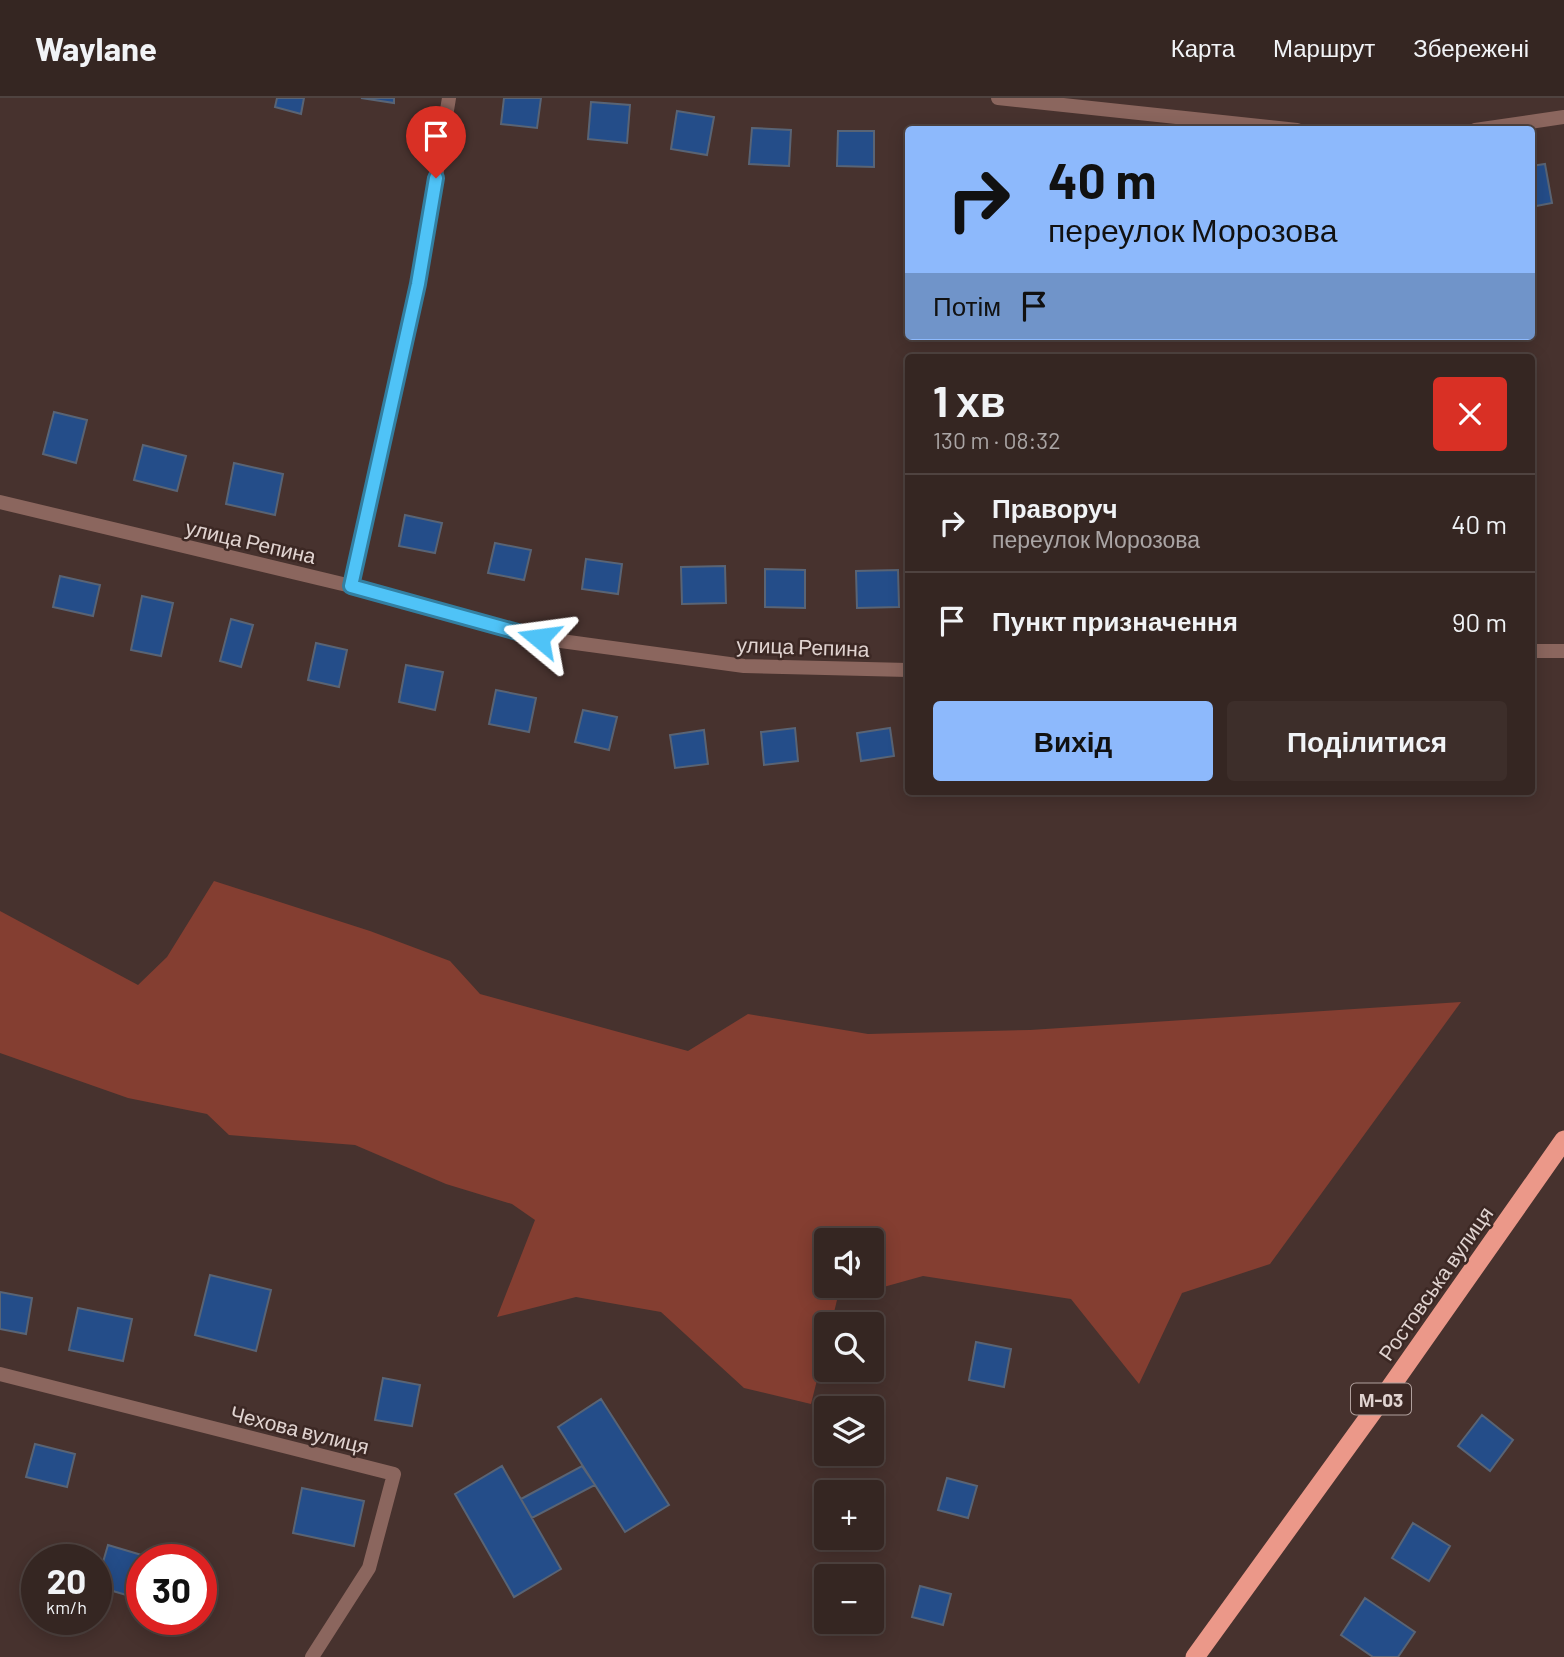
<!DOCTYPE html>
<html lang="uk">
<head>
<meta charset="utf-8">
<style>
	:root { --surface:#352622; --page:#3d2e2a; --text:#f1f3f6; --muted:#aaa5a5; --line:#4f4340; --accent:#8db9fc }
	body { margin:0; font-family:Barlow,sans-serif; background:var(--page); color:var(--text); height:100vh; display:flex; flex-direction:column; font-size:26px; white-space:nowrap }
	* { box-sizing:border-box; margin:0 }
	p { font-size:23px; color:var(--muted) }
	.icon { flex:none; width:38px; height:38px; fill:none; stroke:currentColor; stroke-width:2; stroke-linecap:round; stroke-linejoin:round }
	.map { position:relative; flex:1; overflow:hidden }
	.side { position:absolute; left:905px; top:256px; width:630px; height:441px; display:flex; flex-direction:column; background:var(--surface); border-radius:7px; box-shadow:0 4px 18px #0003,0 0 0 2px var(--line) }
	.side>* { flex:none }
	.guide { position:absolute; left:905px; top:28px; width:630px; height:214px; border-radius:7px; box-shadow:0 4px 18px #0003,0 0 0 2px var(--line); background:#8db9fc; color:#111; overflow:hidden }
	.fabs { position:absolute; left:814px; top:1130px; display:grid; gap:14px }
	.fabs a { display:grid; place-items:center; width:70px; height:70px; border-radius:7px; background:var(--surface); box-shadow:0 4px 18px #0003,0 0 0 2px var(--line); font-size:35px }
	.speed { position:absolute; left:21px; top:1446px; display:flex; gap:14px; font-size:35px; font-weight:700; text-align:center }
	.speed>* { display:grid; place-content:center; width:91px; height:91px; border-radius:50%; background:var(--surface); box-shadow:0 4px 18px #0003,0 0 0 2px var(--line); line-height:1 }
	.speed small { font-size:18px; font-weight:400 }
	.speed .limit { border:10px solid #d22; background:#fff; color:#111 }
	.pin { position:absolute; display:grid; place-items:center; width:60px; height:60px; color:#fff; margin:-72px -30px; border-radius:50% 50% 50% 0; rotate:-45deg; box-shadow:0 0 7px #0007 }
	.pin .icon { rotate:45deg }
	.me { position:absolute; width:77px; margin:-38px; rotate:286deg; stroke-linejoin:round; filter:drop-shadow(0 0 5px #0008) }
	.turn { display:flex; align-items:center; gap:24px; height:147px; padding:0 28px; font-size:32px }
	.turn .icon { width:91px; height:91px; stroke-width:2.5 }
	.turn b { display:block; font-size:49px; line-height:60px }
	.then { display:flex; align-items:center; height:66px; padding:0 28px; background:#0003; gap:14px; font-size:26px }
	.round { display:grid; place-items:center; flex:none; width:74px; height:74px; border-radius:7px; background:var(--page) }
	.overview { display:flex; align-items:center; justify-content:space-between; height:119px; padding:0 28px }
	h1 { font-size:42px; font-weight:700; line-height:52px }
	.primary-button { display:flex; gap:14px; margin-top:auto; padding:14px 28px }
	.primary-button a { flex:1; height:80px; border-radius:7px; background:var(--accent); color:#111; font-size:28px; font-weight:700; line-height:80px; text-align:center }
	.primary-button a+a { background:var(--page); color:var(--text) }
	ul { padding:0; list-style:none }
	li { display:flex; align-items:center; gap:21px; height:98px; padding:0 28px; border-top:2px solid var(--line) }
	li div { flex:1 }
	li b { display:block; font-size:26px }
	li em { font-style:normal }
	header { display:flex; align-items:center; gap:42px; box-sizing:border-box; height:98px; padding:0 35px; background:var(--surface); border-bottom:2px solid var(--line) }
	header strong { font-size:33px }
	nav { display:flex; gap:38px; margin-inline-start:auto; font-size:24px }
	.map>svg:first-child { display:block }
	.green { fill:#843e31; fill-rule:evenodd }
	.building { fill:#244d89; stroke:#596475; stroke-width:2 }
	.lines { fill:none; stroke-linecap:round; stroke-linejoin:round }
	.minor { stroke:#8b665e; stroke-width:14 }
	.trunk { stroke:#eb9889; stroke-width:19 }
	.route-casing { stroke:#337fa1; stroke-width:18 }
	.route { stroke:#4fc3f7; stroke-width:12 }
	.labels { text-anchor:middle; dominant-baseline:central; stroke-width:5; stroke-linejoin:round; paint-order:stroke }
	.shield { fill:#3c2824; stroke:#b0a09d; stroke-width:2 }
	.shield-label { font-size:19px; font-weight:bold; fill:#e1d4d1 }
	.street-label { font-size:21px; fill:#e1d4d1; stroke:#3c2824 }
</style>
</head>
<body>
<header>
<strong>Waylane</strong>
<nav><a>Карта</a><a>Маршрут</a><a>Збережені</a></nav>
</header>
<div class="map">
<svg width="1564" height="1559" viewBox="0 0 1564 1559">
	<rect width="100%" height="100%" fill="#47322e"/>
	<path class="green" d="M214,783L370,833L450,863L480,896L688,953L748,916L868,936L1030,932L1461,904L1270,1166L1182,1195L1139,1286L1071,1201L923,1178L837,1202L831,1227H826V1246L811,1306L744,1290L661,1214L576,1199L497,1219L535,1122L512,1106L446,1086L355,1047L229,1037L207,1016L128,1000L0,955V813L138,887L167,859ZM826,1143H872V1188H826Z"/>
	<path class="building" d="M277,0H304L301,16L275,9Z
		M361,0H394V5Z
		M504,0H541L537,30L501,26Z
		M591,4L630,7L627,45L588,41Z
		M677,13L714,19L707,57L671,51Z
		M752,30L791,32L789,68L749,66Z
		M838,33H874V69L837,68Z
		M1545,66L1552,105L1531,109V68Z
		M54,314L87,322L76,365L43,356Z
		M143,347L186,358L177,393L134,382Z
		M234,365L283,376L275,417L226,406Z
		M405,417L442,425L435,455L399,448Z
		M495,445L531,452L524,482L488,475Z
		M586,461L622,466L618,496L582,491Z
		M725,468L726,505L682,506L681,469Z
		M765,471L805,472V510L765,509Z
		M898,472L899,509L857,510L856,473Z
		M60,478L100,487L93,518L53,509Z
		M142,498L173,505L161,558L131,552Z
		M231,521L253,527L241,569L220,563Z
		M316,545L347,552L339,589L308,582Z
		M406,567L443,574L435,612L399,604Z
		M496,592L536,600L529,634L489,626Z
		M583,612L617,619L609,652L575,644Z
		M795,630L798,663L764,667L761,634Z
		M890,630L894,658L861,663L857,635Z
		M704,632L708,666L675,670L670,637Z
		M210,1177L271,1192L256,1253L195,1237Z
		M0,1194L32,1200L26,1236L0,1231Z
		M78,1210L132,1221L123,1263L69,1252Z
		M976,1244L1011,1251L1004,1289L969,1282Z
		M383,1280L420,1287L412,1328L375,1322Z
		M601,1301L669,1407L625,1434L558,1329Z
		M1482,1317L1513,1342L1490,1373L1458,1348Z
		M35,1346L75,1356L67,1389L26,1379Z
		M502,1368L561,1471L514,1499L455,1396Z
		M582,1368L595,1387L532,1420L521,1401Z
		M947,1380L977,1388L968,1420L938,1412Z
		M302,1390L364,1403L354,1448L293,1435Z
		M1413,1425L1450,1448L1429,1483L1392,1460Z
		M108,1447L145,1458L142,1461L133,1499L96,1488Z
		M920,1488L951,1496L943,1527L912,1519Z
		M1365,1500L1415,1534L1398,1559H1373L1341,1537Z"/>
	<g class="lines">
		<path class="minor" d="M998,0L1297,32
			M1475,32L1564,19
			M0,404L351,488L539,540L744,568L908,572
			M351,488L418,186L449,0
			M1531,553H1564
			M0,1276L394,1376L369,1470L312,1559"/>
		<path class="trunk" d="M1195,1559L1387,1294L1564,1042"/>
	</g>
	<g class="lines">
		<defs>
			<path id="route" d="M436,80L418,186L351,488L539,540"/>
		</defs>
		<use href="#route" class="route-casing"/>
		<use href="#route" class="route"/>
	</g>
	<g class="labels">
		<rect class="shield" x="1351" y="1285.5" width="60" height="31" rx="5"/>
		<g class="shield-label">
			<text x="1381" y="1301">М-03</text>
		</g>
		<g class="street-label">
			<text transform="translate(251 443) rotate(13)">улица Репина</text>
			<text transform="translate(803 548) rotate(2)">улица Репина</text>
			<text transform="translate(1435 1185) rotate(-55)">Ростовська вулиця</text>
			<text transform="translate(300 1331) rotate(14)">Чехова вулиця</text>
		</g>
	</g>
</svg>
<div class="fabs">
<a><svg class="icon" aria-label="sound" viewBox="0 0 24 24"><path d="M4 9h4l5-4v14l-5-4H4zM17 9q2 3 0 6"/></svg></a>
<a><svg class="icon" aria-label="search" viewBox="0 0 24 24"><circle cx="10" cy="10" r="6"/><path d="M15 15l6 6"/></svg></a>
<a><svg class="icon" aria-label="layers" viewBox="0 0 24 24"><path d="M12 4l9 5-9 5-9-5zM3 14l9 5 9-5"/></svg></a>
<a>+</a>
<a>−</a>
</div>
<div class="speed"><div>20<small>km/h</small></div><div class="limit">30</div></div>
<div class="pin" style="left:436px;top:80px;background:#d93025"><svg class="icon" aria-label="arrive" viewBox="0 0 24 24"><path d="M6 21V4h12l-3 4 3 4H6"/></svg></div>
<svg class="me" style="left:539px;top:540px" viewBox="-20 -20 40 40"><path d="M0-17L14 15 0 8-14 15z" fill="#4fc3f7" stroke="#fff" stroke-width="4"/></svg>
<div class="guide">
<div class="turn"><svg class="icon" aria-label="right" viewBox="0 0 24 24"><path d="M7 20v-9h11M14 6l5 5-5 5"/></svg><div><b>40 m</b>переулок Морозова</div></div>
<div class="then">Потім<svg class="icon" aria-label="arrive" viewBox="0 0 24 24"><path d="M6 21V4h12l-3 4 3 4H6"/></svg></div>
</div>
<section class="side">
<div class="overview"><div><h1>1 хв</h1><p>130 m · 08:32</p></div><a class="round" style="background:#d93025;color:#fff"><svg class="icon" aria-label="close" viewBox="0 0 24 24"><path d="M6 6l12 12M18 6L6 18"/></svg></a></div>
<ul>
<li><svg class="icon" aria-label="right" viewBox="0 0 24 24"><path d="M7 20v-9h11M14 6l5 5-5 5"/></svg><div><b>Праворуч</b><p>переулок Морозова</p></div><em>40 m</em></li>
<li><svg class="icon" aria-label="arrive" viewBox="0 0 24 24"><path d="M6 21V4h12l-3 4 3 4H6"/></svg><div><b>Пункт призначення</b></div><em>90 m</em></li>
</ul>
<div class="primary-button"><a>Вихід</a><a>Поділитися</a></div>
</section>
</div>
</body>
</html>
